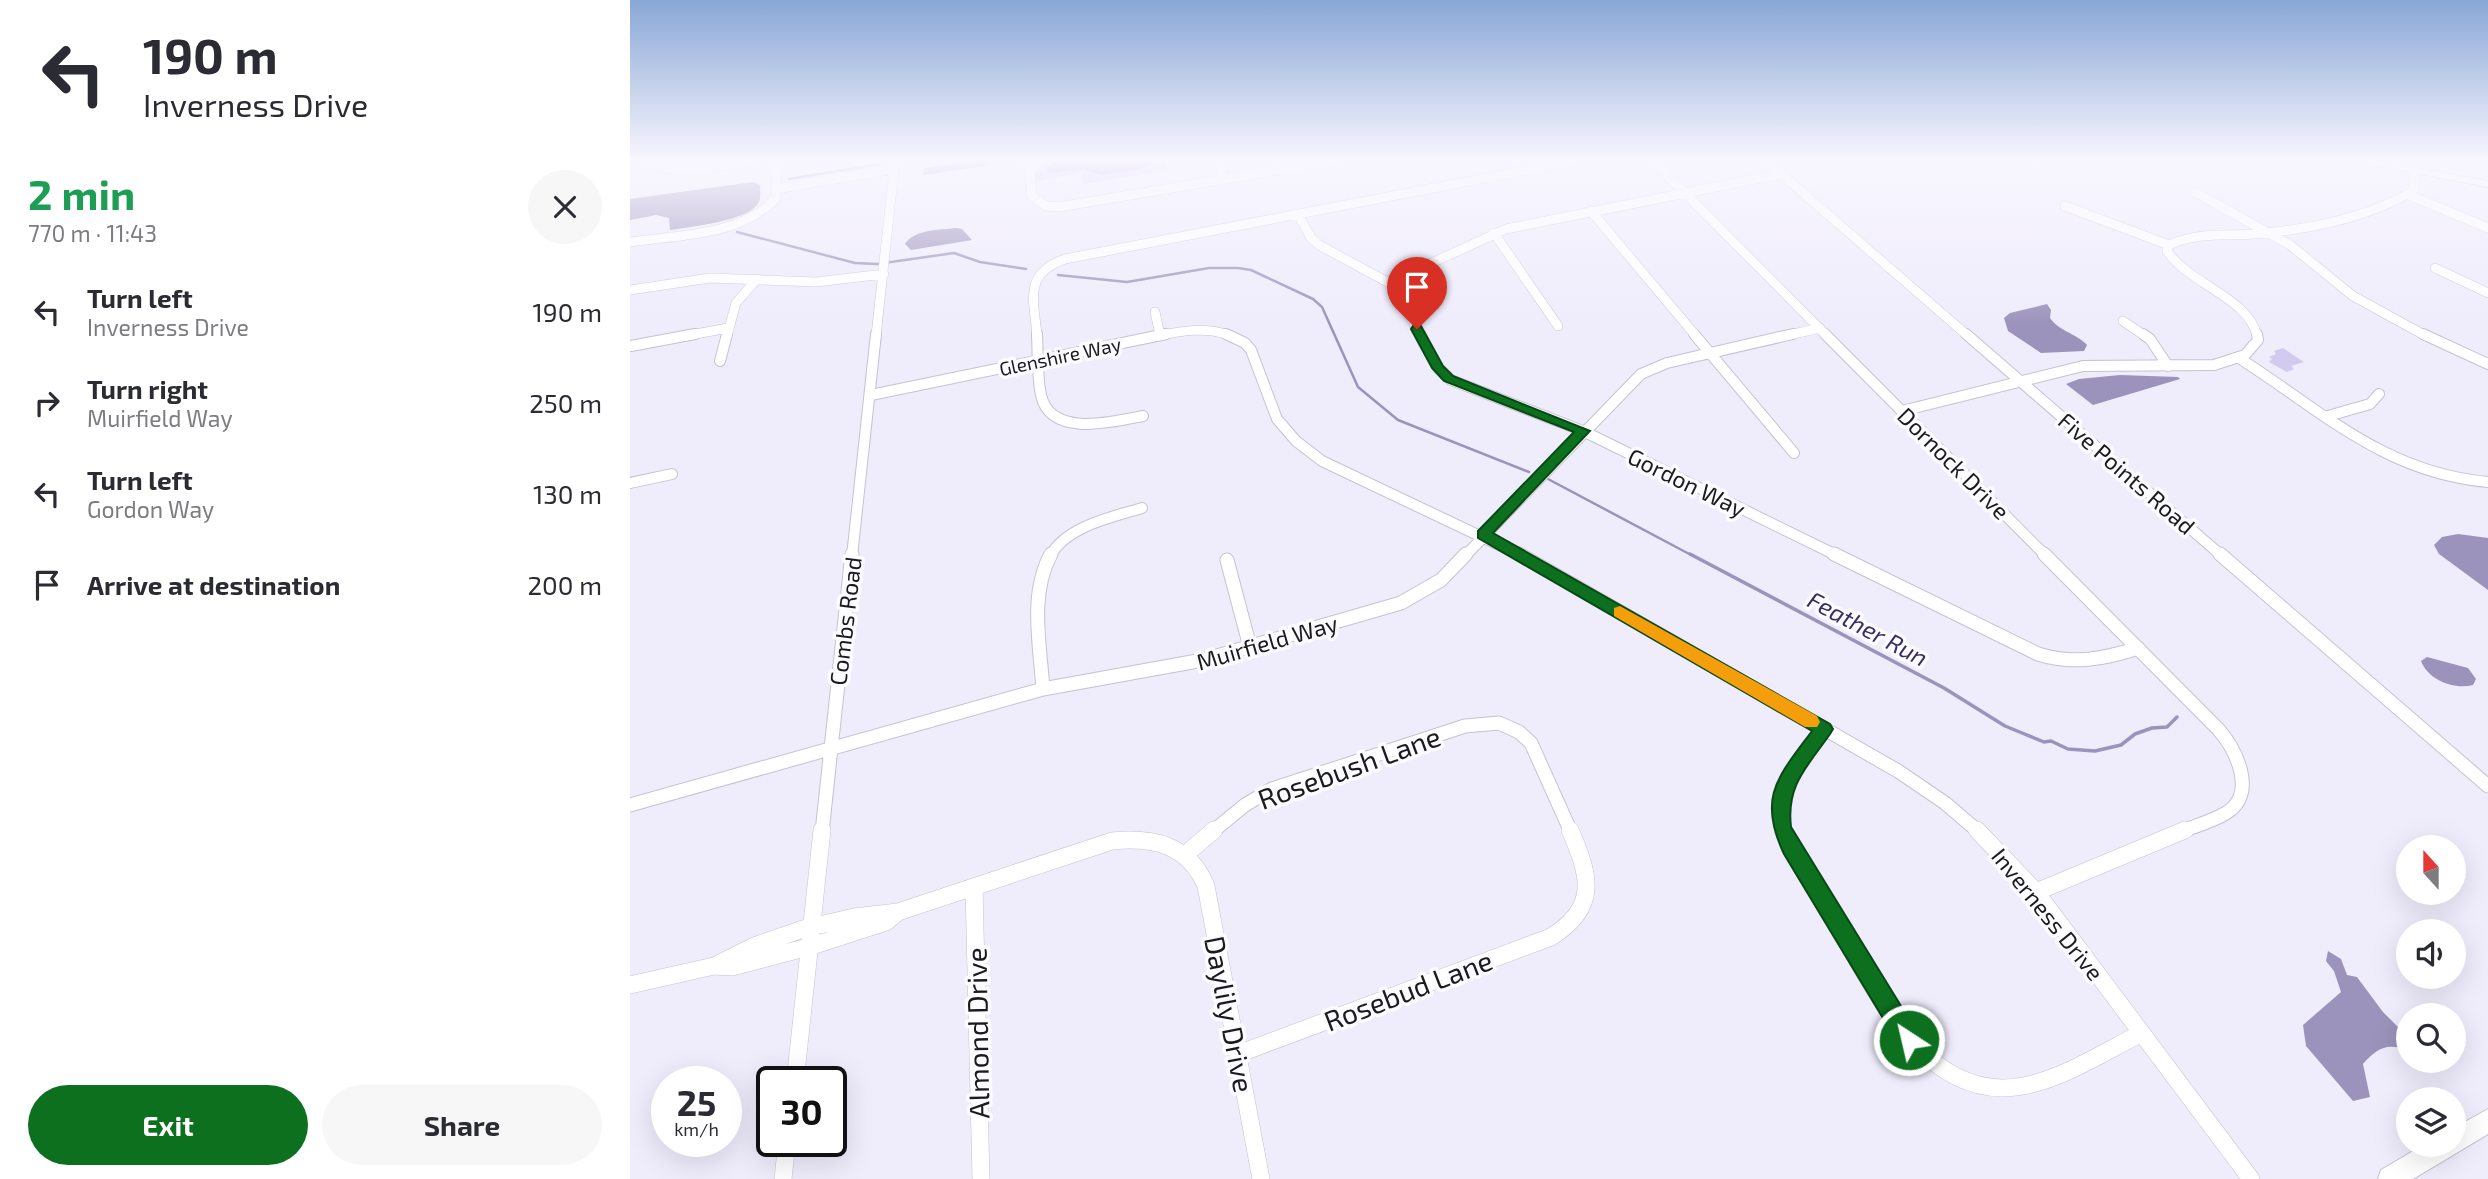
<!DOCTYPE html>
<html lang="en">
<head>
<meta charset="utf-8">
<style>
	:root { --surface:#fff; --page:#f7f7f7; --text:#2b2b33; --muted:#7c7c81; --accent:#0d701f }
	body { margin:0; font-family:"Exo 2",sans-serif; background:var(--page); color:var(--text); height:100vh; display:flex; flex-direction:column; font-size:26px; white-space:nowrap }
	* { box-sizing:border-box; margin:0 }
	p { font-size:23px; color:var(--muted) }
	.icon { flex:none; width:38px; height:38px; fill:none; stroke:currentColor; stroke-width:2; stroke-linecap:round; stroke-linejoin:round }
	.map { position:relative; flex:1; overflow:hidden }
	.drawer { display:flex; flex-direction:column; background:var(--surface); width:630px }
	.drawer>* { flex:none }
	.top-card { background:#fff; color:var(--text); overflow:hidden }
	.needle { width:46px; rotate:339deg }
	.fabs { position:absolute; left:1766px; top:835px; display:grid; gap:14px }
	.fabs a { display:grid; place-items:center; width:70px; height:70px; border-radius:50%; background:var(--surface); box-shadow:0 7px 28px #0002; font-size:35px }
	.speed { position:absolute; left:21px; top:1066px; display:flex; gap:14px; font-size:35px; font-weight:700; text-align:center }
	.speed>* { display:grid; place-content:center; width:91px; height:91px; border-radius:50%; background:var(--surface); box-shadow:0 7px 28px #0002; line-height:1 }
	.speed small { font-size:18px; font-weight:400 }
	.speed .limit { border:4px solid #111; border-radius:10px; background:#fff; color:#111 }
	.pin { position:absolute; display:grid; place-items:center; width:60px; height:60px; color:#fff; margin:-72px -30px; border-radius:50% 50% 50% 0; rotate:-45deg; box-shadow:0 0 7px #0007 }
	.pin .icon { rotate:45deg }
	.me { position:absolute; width:77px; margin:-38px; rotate:325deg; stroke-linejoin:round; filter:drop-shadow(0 0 5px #0008) }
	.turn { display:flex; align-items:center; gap:24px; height:147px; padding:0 28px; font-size:32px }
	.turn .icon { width:91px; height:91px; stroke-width:2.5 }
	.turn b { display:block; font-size:49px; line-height:60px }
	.round { display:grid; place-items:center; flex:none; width:74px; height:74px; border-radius:37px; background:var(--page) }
	.summary { display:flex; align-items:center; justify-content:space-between; height:119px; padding:0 28px }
	h1 { font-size:42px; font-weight:700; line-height:52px; color:#1e9e55 }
	.primary-button { display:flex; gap:14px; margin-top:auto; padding:14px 28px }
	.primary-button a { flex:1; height:80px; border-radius:42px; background:var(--accent); color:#fff; font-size:28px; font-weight:700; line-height:80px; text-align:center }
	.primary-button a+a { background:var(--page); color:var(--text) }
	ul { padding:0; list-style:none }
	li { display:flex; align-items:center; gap:21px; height:91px; padding:0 28px }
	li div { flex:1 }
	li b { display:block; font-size:26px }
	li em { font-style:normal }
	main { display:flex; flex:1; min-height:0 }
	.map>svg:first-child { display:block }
	.green { fill:#d3cbef }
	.water { fill:#9c93bc }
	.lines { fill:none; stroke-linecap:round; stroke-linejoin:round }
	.stream-far1 { stroke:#9c93bc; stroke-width:2.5 }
	.stream { stroke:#9c93bc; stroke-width:3.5 }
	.minor-far3-casing { stroke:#c5c2d2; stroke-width:10 }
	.minor-far2-casing { stroke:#c5c2d2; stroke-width:12 }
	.minor-far1-casing { stroke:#c5c2d2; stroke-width:15 }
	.minor-casing { stroke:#c5c2d2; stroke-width:18 }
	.major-casing { stroke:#c5c2d2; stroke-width:2 }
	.minor-far3 { stroke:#fff; stroke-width:9 }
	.minor-far2 { stroke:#fff; stroke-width:10 }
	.minor-far1 { stroke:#fff; stroke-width:13 }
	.minor { stroke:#fff; stroke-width:17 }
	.major { fill:#fff; fill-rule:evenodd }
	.route { fill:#0d701f; stroke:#084914; stroke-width:2 }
	.slow { fill:#f59e0b }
	.labels { text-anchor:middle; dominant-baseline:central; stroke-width:7; stroke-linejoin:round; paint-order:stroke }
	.far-street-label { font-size:19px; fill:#1b1a1f; stroke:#fcfbff }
	.street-label { font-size:23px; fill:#1b1a1f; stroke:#fcfbff }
	.water-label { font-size:24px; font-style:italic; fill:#3b2c60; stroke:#fcfbff }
	.near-street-label { font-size:28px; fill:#1b1a1f; stroke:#fcfbff }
</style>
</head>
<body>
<main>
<section class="drawer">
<div class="top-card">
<div class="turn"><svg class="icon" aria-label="left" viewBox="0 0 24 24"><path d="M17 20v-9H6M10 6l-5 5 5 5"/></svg><div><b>190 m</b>Inverness Drive</div></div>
</div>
<div class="summary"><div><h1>2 min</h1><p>770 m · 11:43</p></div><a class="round"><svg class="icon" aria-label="close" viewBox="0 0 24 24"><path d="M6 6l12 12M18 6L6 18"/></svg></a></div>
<ul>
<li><svg class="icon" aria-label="left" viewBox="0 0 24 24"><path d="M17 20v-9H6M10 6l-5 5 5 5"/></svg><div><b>Turn left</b><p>Inverness Drive</p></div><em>190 m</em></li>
<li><svg class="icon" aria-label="right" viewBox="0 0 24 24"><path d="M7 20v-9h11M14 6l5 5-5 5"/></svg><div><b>Turn right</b><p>Muirfield Way</p></div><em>250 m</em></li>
<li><svg class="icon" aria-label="left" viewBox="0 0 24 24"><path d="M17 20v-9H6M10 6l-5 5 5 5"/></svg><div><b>Turn left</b><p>Gordon Way</p></div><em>130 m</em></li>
<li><svg class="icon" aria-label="arrive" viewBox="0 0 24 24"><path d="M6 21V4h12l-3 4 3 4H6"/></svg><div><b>Arrive at destination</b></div><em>200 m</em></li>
</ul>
<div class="primary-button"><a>Exit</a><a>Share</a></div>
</section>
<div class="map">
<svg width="1858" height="1179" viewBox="0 0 1858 1179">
	<rect width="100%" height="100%" fill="#efecfc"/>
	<path class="green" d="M414,160H424L418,165L431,173L455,170L471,175L512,169L525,160H535L538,170L454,184L451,173L405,181L404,171Z
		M1653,348L1674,362L1661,366L1664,369L1657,372L1639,362L1642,359L1639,357L1646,354L1644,351Z"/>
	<path class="water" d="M344,160H358L363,165L293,175L295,168Z
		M424,160H525V162L512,169L471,175L454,170L420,173L416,170Z
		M123,182L130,185C130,190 131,197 129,202C120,221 59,227 40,230L39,218L26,215L0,220V199Z
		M326,228L332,229L342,240L281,250L275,244C285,229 309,230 326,228Z
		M1417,304L1421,310L1420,318C1430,332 1446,333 1457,345L1454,351L1411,353L1378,331L1374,318L1380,313Z
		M1490,375L1548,377L1550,379L1463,405L1436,384L1449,379Z
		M1828,534L1858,538V590L1809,554L1804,545L1812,537Z
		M1797,657L1838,668L1846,679L1843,685C1824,690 1798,680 1791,661Z
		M1698,951L1711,959L1717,975L1727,977L1753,1012L1778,1037V1051C1758,1042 1747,1048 1733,1064L1740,1097L1723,1101L1676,1046L1673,1025L1711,992L1704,971L1696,961Z"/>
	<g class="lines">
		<path class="stream-far1" d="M159,179L250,164
			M107,232L225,263L247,264L324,253L350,262L396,269
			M428,275L497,282L579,268H608L621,270L683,299L692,307L728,387L768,420L899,472
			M918,479L1063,556"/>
		<path class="stream" d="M1060,554L1314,688L1375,726L1414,742L1421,741L1438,749L1465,751L1491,745L1505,734L1522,728L1537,727L1547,717"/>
		<defs>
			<path id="minor-far3" d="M10,160C48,177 85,167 124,160
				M410,160L400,170L402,196L416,206L429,207L708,160
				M587,160L594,180
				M1018,160L1030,168L1197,336
				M1135,160L1338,336
				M146,189L264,169
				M1565,192L1660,245L1723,296L1796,336
				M1779,195L1858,228
				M1435,206L1539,245
				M961,211L1066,336
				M668,214L681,238L689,245L763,285L791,336
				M864,233L928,326
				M0,242C48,235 112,236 146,198V160
				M1805,268L1858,293
				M760,282L876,229L1151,174
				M0,290L80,278L186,282L254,274
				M525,312L530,335
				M1493,321L1515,336
				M55,336L98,328
				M97,336L106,303L127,279
				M246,336L265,160
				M407,336C404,299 393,274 435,259L949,160
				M528,336C550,331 578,326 600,336
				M1155,336L1190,328
				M1627,336C1619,298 1559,284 1537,251L1539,245C1567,232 1594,236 1624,234C1676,230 1739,218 1784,190L1785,171"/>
			<path id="minor-far2" d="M407,334C408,354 407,376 411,395C420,438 483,422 513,416
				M596,334L615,343L621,350L647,419L666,441L692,461L892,556
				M790,334L808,368L821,380L953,431L1208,556
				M1064,334L1164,453
				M1195,334L1416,556
				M1336,334L1592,556
				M1513,334L1520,339L1538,366
				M1793,334L1858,364
				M1,346L65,334
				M1609,358C1692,411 1755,473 1858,482
				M90,361L97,334
				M241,395L536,334
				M1272,411L1453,366L1584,365L1615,355L1628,340L1627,334
				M1698,416L1740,404L1749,394
				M0,483L42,474
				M222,556L246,334
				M420,556C437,526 482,517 512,508
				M835,556L1011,374L1037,363L1163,334"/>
			<path id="minor-far1" d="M889,554L1268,771L1315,803L1349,832
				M1204,554L1408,654C1443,665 1474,659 1508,648
				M1414,554L1589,730C1606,750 1628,794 1596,813C1583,821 1565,826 1550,832
				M1590,554L1858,786
				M597,560L620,647
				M413,689C410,645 399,594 421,554
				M0,805L413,689L573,660L771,603L811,580L836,554
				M192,832L222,554
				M582,832L615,805L642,789L835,726L869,723L889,732L901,743L941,832
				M1154,832C1141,790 1170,760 1194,729"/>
			<path id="minor" d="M1153,830C1168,865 1190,896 1209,928C1245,989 1290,1089 1374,1088C1422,1087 1469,1054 1512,1033
				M1347,830L1406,892L1621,1179
				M556,854L584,830
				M344,887L351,1179
				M1406,892L1555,830
				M84,966L124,946L173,929L224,917L268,912L482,841C524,837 559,845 576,886L631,1179
				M0,985L84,966L102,967L182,946L256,922L268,912
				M608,1054L921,937C969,907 960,876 940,830
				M165,1082L192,830
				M153,1179L157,1141"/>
			<path id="major" d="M1720,160H1743L1858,181V187Z
				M1858,1109V1134L1783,1179H1748L1751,1170L1795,1144H1824V1128Z"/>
		</defs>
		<use href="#minor-far3" class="minor-far3-casing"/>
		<use href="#minor-far2" class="minor-far2-casing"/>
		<use href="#minor-far1" class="minor-far1-casing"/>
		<use href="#minor" class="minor-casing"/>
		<use href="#major" class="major-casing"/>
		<use href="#minor-far3" class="minor-far3"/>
		<use href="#minor-far2" class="minor-far2"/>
		<use href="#minor-far1" class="minor-far1"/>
		<use href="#minor" class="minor"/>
		<use href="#major" class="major"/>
	</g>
	<linearGradient id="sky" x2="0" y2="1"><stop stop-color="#89a7d6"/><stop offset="0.49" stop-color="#f8f6fe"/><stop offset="1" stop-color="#f8f6fe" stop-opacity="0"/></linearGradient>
	<rect width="1858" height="325" fill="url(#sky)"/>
	<path class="route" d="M783,326H791L813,366L823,376L960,431L863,533L1200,724L1203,729L1200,734C1177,767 1156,785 1161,827L1287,1032L1290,1040L1287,1048L1279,1051L1271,1048L1154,854C1127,797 1148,777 1182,731L848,538V531L944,432L814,381L802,368L781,329Z"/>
	<path class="slow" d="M990,606L1187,716L1190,722L1187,727H1175L984,616V608Z"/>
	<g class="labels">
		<g class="far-street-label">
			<text transform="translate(430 356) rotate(-12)">Glenshire Way</text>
		</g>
		<g class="street-label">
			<text transform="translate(1324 463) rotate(45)">Dornock Drive</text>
			<text transform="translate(1497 473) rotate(41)">Five Points Road</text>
			<text transform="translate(1057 482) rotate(26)">Gordon Way</text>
			<text transform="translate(215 621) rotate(-83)">Combs Road</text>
			<text transform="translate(637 642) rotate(-16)">Muirfield Way</text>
			<text transform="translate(1418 914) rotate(51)">Inverness Drive</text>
		</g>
		<g class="water-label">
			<text transform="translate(1238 628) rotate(28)">Feather Run</text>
		</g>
		<g class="near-street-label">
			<text transform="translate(719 767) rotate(-20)">Rosebush Lane</text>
			<text transform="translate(778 990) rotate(-21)">Rosebud Lane</text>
			<text transform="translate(600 1014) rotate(79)">Daylily Drive</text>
			<text transform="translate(347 1033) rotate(-91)">Almond Drive</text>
		</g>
	</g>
</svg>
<div class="fabs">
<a><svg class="needle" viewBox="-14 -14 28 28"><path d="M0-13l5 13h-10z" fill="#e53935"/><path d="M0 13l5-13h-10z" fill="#7c7c81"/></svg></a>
<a><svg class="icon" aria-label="sound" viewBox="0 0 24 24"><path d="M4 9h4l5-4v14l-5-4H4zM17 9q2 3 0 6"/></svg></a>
<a><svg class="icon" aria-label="search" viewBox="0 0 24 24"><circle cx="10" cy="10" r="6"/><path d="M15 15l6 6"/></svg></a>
<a><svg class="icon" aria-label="layers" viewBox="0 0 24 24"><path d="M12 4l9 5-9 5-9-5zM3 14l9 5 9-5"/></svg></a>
</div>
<div class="speed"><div>25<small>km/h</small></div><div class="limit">30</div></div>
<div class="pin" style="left:787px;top:329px;background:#d93025"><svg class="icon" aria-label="arrive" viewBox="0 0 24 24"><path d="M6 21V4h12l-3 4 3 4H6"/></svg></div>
<svg class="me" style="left:1279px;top:1040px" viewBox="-20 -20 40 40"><circle r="17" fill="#0d701f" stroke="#fff" stroke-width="3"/><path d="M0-11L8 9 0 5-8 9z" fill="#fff"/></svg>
</div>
</main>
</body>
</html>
